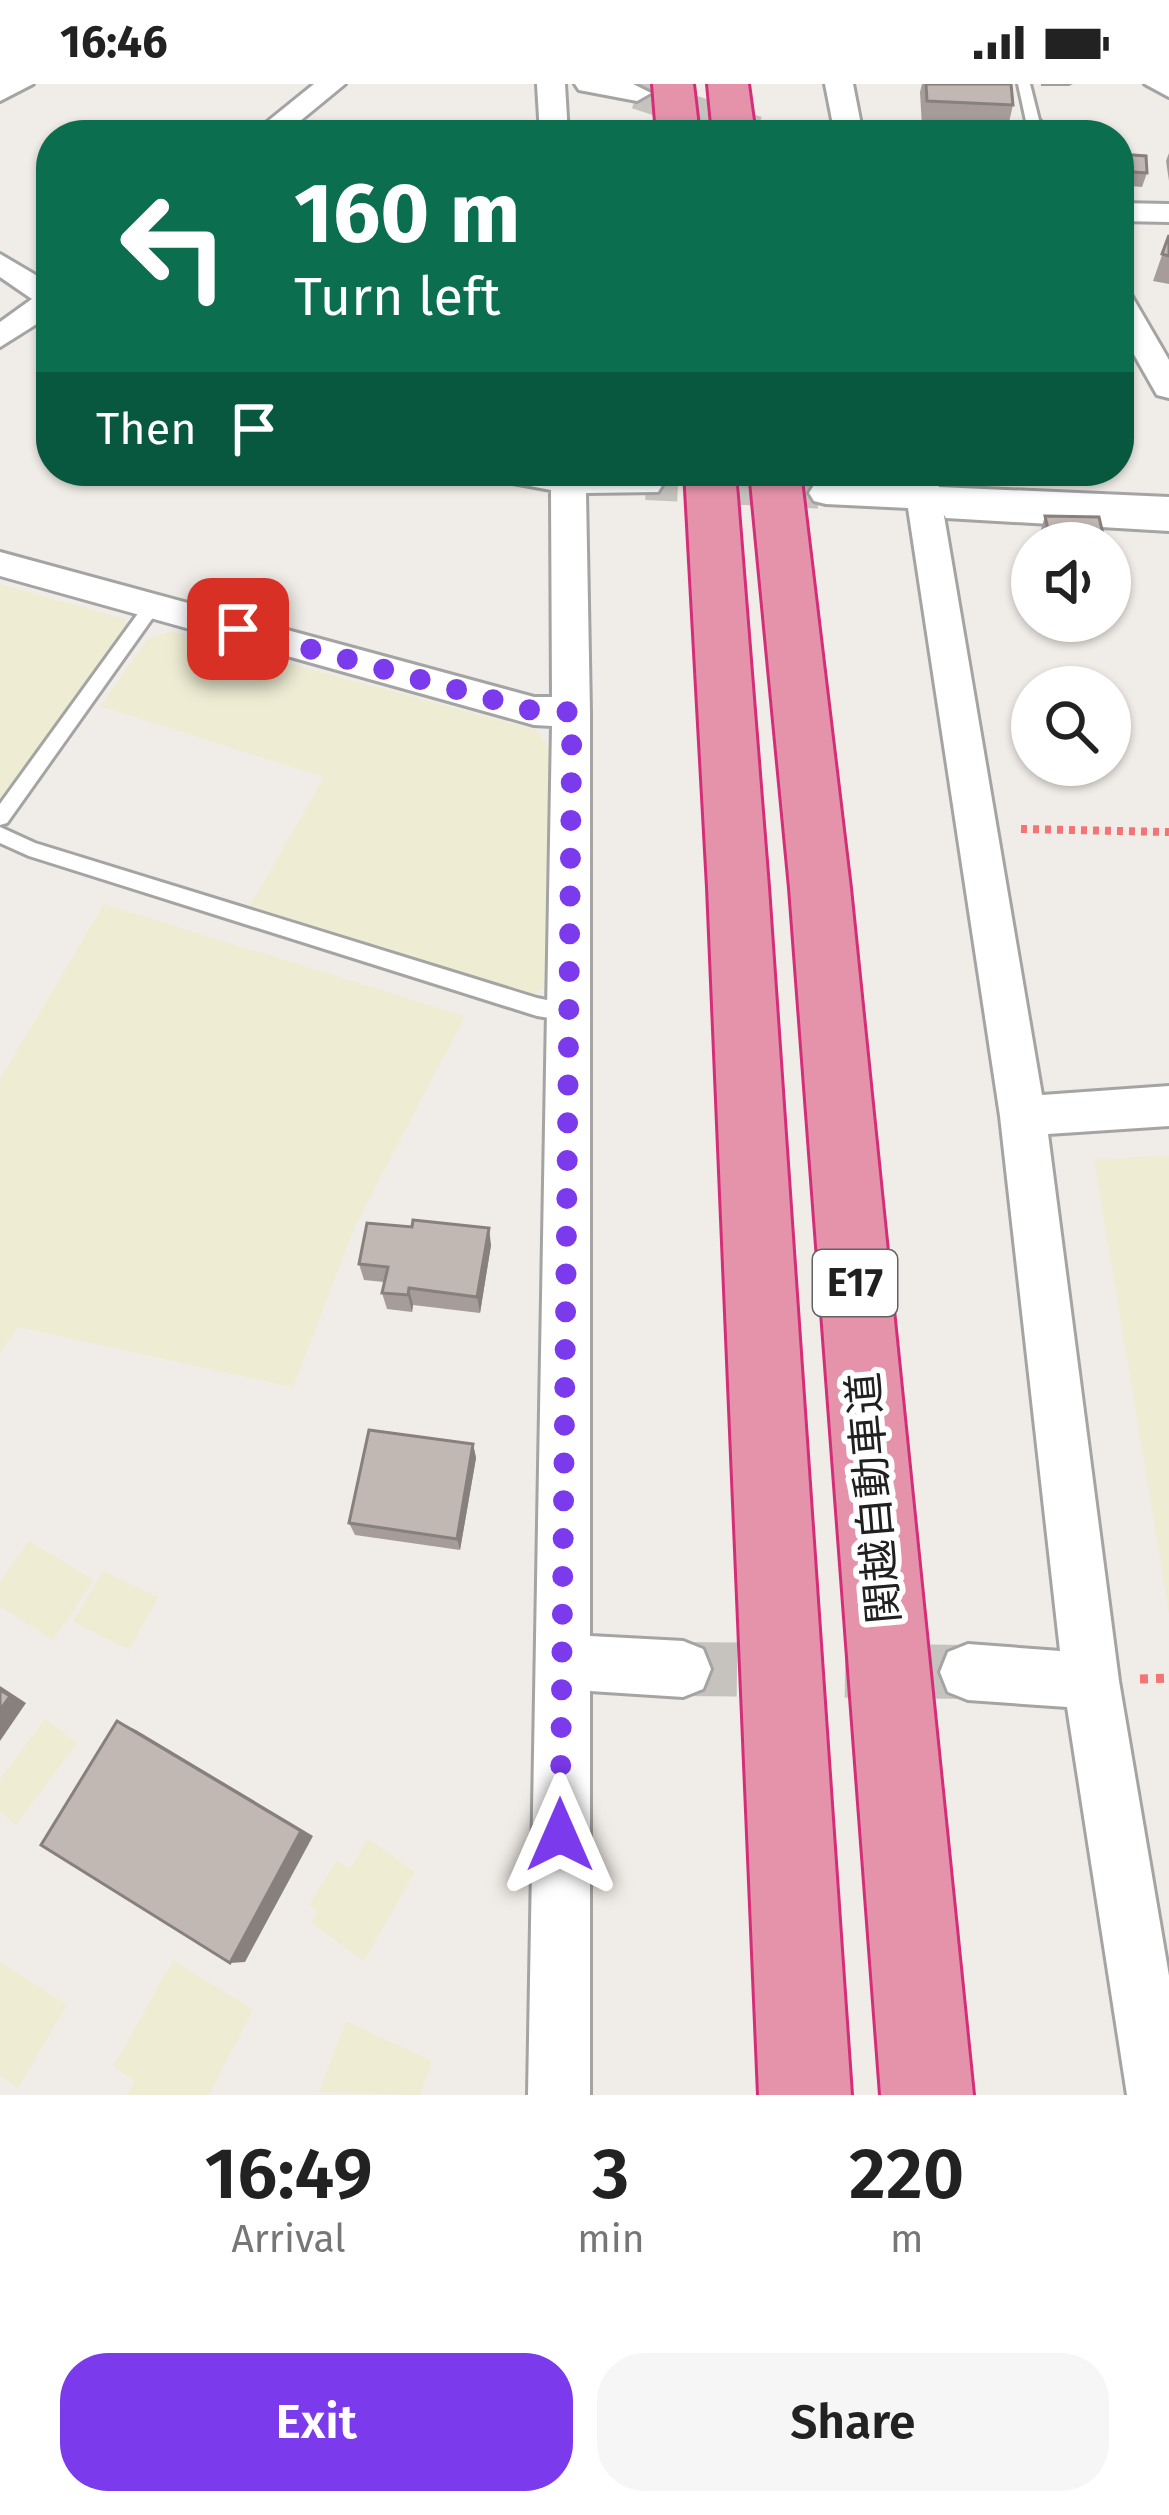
<!DOCTYPE html>
<html lang="en">
<head>
<meta charset="utf-8">
<style>
	:root { --surface:#fff; --page:#f6f6f6; --text:#222; --muted:#767676; --accent:#7c3aed }
	body { margin:0; font-family:"Fira Sans","Noto Sans JP",sans-serif; background:var(--page); color:var(--text); height:100vh; display:flex; flex-direction:column; font-size:45px; white-space:nowrap }
	* { box-sizing:border-box; margin:0 }
	p { font-size:39px; color:var(--muted) }
	.icon { flex:none; width:66px; height:66px; fill:none; stroke:currentColor; stroke-width:2; stroke-linecap:round; stroke-linejoin:round }
	.map { position:relative; height:2011px; overflow:hidden }
	.sheet { display:flex; flex-direction:column; background:var(--surface); flex:1 }
	.sheet>* { flex:none }
	.top-card { position:absolute; left:36px; top:36px; width:1098px; height:366px; border-radius:48px; box-shadow:0 3px 9px #0004; background:#0b6e4f; color:#fff; overflow:hidden }
	.tools { position:absolute; left:1011px; top:438px; display:grid; gap:24px }
	.tools a { display:grid; place-items:center; width:120px; height:120px; border-radius:50%; background:var(--surface); box-shadow:0 3px 9px #0004; font-size:60px }
	.pin { position:absolute; display:grid; place-items:center; width:102px; height:102px; color:#fff; margin:-51px; border-radius:24px; box-shadow:0 6px 18px #0006 }
	.me { position:absolute; width:132px; margin:-66px; rotate:0deg; stroke-linejoin:round; filter:drop-shadow(0 0 9px #0008) }
	.turn { display:flex; align-items:center; gap:42px; height:252px; padding:0 60px; font-size:54px }
	.turn .icon { width:156px; height:156px; stroke-width:2.5 }
	.turn b { display:block; font-size:84px; line-height:102px }
	.then { display:flex; align-items:center; height:114px; padding:0 60px; background:#0003; gap:24px; font-size:45px }
	.eta { display:flex; justify-content:space-evenly; align-items:center; height:204px; text-align:center }
	.eta b { font-size:72px; font-weight:600; line-height:84px }
	.cta { display:flex; gap:24px; margin-top:auto; padding:24px 60px }
	.cta a { flex:1; height:138px; border-radius:48px; background:var(--accent); color:#fff; font-size:48px; font-weight:600; line-height:138px; text-align:center }
	.cta a+a { background:var(--page); color:var(--text) }
	.status { display:flex; justify-content:space-between; align-items:center; height:84px; padding:0 60px; background:var(--surface); direction:ltr }
	.status svg { height:33px; fill:currentColor }
	.map>svg:first-child { display:block }
	.farmland { fill:#eeedd3 }
	.lines { fill:none; stroke-linecap:round; stroke-linejoin:round }
	.minor-tunnel-far1 { stroke:#c6c3bf; stroke-width:32; stroke-dasharray:32 15; stroke-linecap:butt }
	.minor-tunnel { stroke:#c6c3bf; stroke-width:54; stroke-dasharray:54 27; stroke-linecap:butt }
	.service-casing { stroke:#a4a4a4; stroke-width:6 }
	.pedestrian-casing { stroke:#a4a4a4; stroke-width:6 }
	.minor-casing { stroke:#a4a4a4; stroke-width:6 }
	.motorway-casing { stroke:#d42e79; stroke-width:6 }
	.path-far1 { stroke:#f47475; stroke-width:8; stroke-dasharray:6 6; stroke-linecap:butt }
	.path { stroke:#f47475; stroke-width:9; stroke-dasharray:8 8; stroke-linecap:butt }
	.service { fill:#fff; fill-rule:evenodd }
	.pedestrian { fill:#fff; fill-rule:evenodd }
	.minor { fill:#fff; fill-rule:evenodd }
	.motorway { fill:#e493ab; fill-rule:evenodd }
	.wall { fill:#a69d9a }
	.shaded-wall { fill:#87807d }
	.building { fill:#c1b7b3; stroke:#87807d; stroke-width:3 }
	.route { stroke:#7c3aed; stroke-width:21; stroke-dasharray:0 37.8 }
	.labels { text-anchor:middle; dominant-baseline:central; stroke-width:12; stroke-linejoin:round; paint-order:stroke }
	.shield { fill:#fff; stroke:#636363; stroke-width:3 }
	.shield-label { font-size:39px; font-weight:bold; fill:#202020 }
	.street-label { font-size:42px; fill:#202020; stroke:#fff }
</style>
</head>
<body>
<div class="status"><b>16:46</b><svg viewBox="0 0 49 12"><path d="M0 12V9h3v3zM5 12V6h3v6zM10 12V3h3v9zM15 12V0h3v12zM26 1h20v11H26zM47 4h2v5h-2z"/></svg></div>
<div class="map">
<svg width="1169" height="2011" viewBox="0 0 1169 2011">
	<rect width="100%" height="100%" fill="#f0ece7"/>
	<path class="farmland" d="M0,500L125,535L128,546L0,717Z
		M170,547L535,646L552,666L544,903L532,912L247,827L324,693L100,622L147,556Z
		M104,820L465,932L355,1142L293,1303L18,1243L0,1269V995Z
		M1169,1071V1529L1094,1076Z
		M29,1457L94,1496L53,1556L0,1522V1498Z
		M103,1487L158,1513L129,1566L73,1538Z
		M45,1635L77,1659L16,1741L0,1728V1695Z
		M368,1755L415,1788L364,1877L311,1839L317,1828L309,1821L337,1776L350,1785Z
		M173,1876L253,1926L209,2011H127L135,1997L113,1983Z
		M0,1877L67,1921L18,2004L0,1991Z
		M346,1937L432,1977L420,2011L319,2008Z"/>
	<g class="lines">
		<path class="minor-tunnel-far1" d="M637,9L765,51
			M646,400L826,409"/>
		<path class="minor-tunnel" d="M683,1585L968,1588"/>
		<defs>
			<path id="service" d="M1018,0H1030L1039,36L1055,51H1040L1026,37Z
				M153,515L159,517V525L7,739L0,741V720L147,517Z
				M0,743L35,759L537,914L576,922L579,928L576,934L569,937L537,932L29,772L0,759Z"/>
			<path id="pedestrian" d="M955,419L1169,429V447L946,434L942,428L946,422Z"/>
			<path id="minor" d="M0,0H33L0,17Z
				M314,0H345L283,51H251Z
				M537,0H565L568,51H540Z
				M575,0H633L651,9L637,17L579,6Z
				M825,0H853L863,51H835Z
				M1145,0H1169V13Z
				M1119,119L1169,120V138L1119,137Z
				M0,170L51,200V231L0,263V238L32,215L0,193Z
				M1119,207L1130,209L1169,276V314L1157,311L1119,244Z
				M486,387L646,389L658,392L663,400L658,408L586,409L590,628V1552L683,1557L703,1565L711,1585L703,1605L683,1613L590,1607V2011H528L552,642L534,641L0,492V468L534,613H552L551,406L491,395Z
				M902,387H936L939,403L1169,413V437L943,426L1042,1011L1169,1002V1042L1048,1050L1119,1597L1169,1892V2011H1127L1067,1623L968,1616L948,1608L940,1588L948,1568L968,1560L1060,1567L1000,1032L908,424L826,420L814,417L809,409L814,401L826,398L904,401Z"/>
			<path id="motorway" d="M653,0H693L699,51H657Z
				M708,0H748L755,51H713Z
				M685,387H735L768,803L851,2011H759L708,803Z
				M750,387H800L850,804L973,2011H881L790,804Z"/>
		</defs>
		<use href="#service" class="service-casing"/>
		<use href="#pedestrian" class="pedestrian-casing"/>
		<use href="#minor" class="minor-casing"/>
		<use href="#motorway" class="motorway-casing"/>
		<path class="path-far1" d="M1021,745L1169,748"/>
		<path class="path" d="M1140,1595L1169,1594"/>
		<use href="#service" class="service"/>
		<use href="#pedestrian" class="pedestrian"/>
		<use href="#minor" class="minor"/>
		<use href="#motorway" class="motorway"/>
	</g>
	<path class="wall" d="M922,0H1011L1013,21L1007,47L922,43L920,8Z
		M1041,0H1073L1069,2H1041Z
		M1169,69V97L1166,77Z
		M1119,70L1147,89L1142,103L1119,101Z
		M1169,151V200L1153,197Z
		M1045,432L1105,459H1037Z
		M491,1161L480,1229L413,1221L412,1228L387,1225L382,1209L384,1198L364,1196L359,1180Z
		M473,1360L476,1374L460,1466L355,1451L349,1439Z"/>
	<path class="shaded-wall" d="M489,1144L491,1161L480,1229L477,1213Z
		M409,1204L413,1221L412,1228L408,1211Z
		M473,1360L476,1374L460,1466L457,1455Z
		M0,1602L26,1619L0,1657Z
		M117,1637L136,1646L313,1752L245,1878L230,1879Z"/>
	<path class="building" d="M926,0H1011L1013,21L927,17Z
		M1119,70L1146,72L1147,89L1119,87Z
		M1169,151V172L1162,170Z
		M1045,432L1099,433L1105,459H1051Z
		M413,1136L489,1144L477,1213L409,1204L408,1211L382,1209L388,1183L359,1180L367,1139L412,1143Z
		M369,1346L473,1360L457,1455L349,1439Z
		M0,1606L10,1612L0,1626Z
		M117,1637L301,1747L230,1879L41,1761Z"/>
	<g class="lines">
		<path class="route" d="M238,545L534,627L572,628L560,1751"/>
	</g>
	<g class="labels">
		<rect class="shield" x="813" y="1166" width="84" height="66" rx="9"/>
		<g class="shield-label">
			<text x="855" y="1199">E17</text>
		</g>
		<g class="street-label">
			<text transform="translate(874 1414) rotate(-95)">関越自動車道</text>
		</g>
	</g>
</svg>
<div class="tools">
<a><svg class="icon" aria-label="sound" viewBox="0 0 24 24"><path d="M4 9h4l5-4v14l-5-4H4zM17 9q2 3 0 6"/></svg></a>
<a><svg class="icon" aria-label="search" viewBox="0 0 24 24"><circle cx="10" cy="10" r="6"/><path d="M15 15l6 6"/></svg></a>
</div>
<div class="pin" style="left:238px;top:545px;background:#d93025"><svg class="icon" aria-label="arrive" viewBox="0 0 24 24"><path d="M6 21V4h12l-3 4 3 4H6"/></svg></div>
<svg class="me" style="left:560px;top:1751px" viewBox="-20 -20 40 40"><path d="M0-17L14 15 0 8-14 15z" fill="#7c3aed" stroke="#fff" stroke-width="4"/></svg>
<div class="top-card">
<div class="turn"><svg class="icon" aria-label="left" viewBox="0 0 24 24"><path d="M17 20v-9H6M10 6l-5 5 5 5"/></svg><div><b>160 m</b>Turn left</div></div>
<div class="then">Then<svg class="icon" aria-label="arrive" viewBox="0 0 24 24"><path d="M6 21V4h12l-3 4 3 4H6"/></svg></div>
</div>
</div>
<section class="sheet">
<div class="eta">
<div><b>16:49</b><p>Arrival</p></div>
<div><b>3</b><p>min</p></div>
<div><b>220</b><p>m</p></div>
</div>
<div class="cta"><a>Exit</a><a>Share</a></div>
</section>
</body>
</html>
